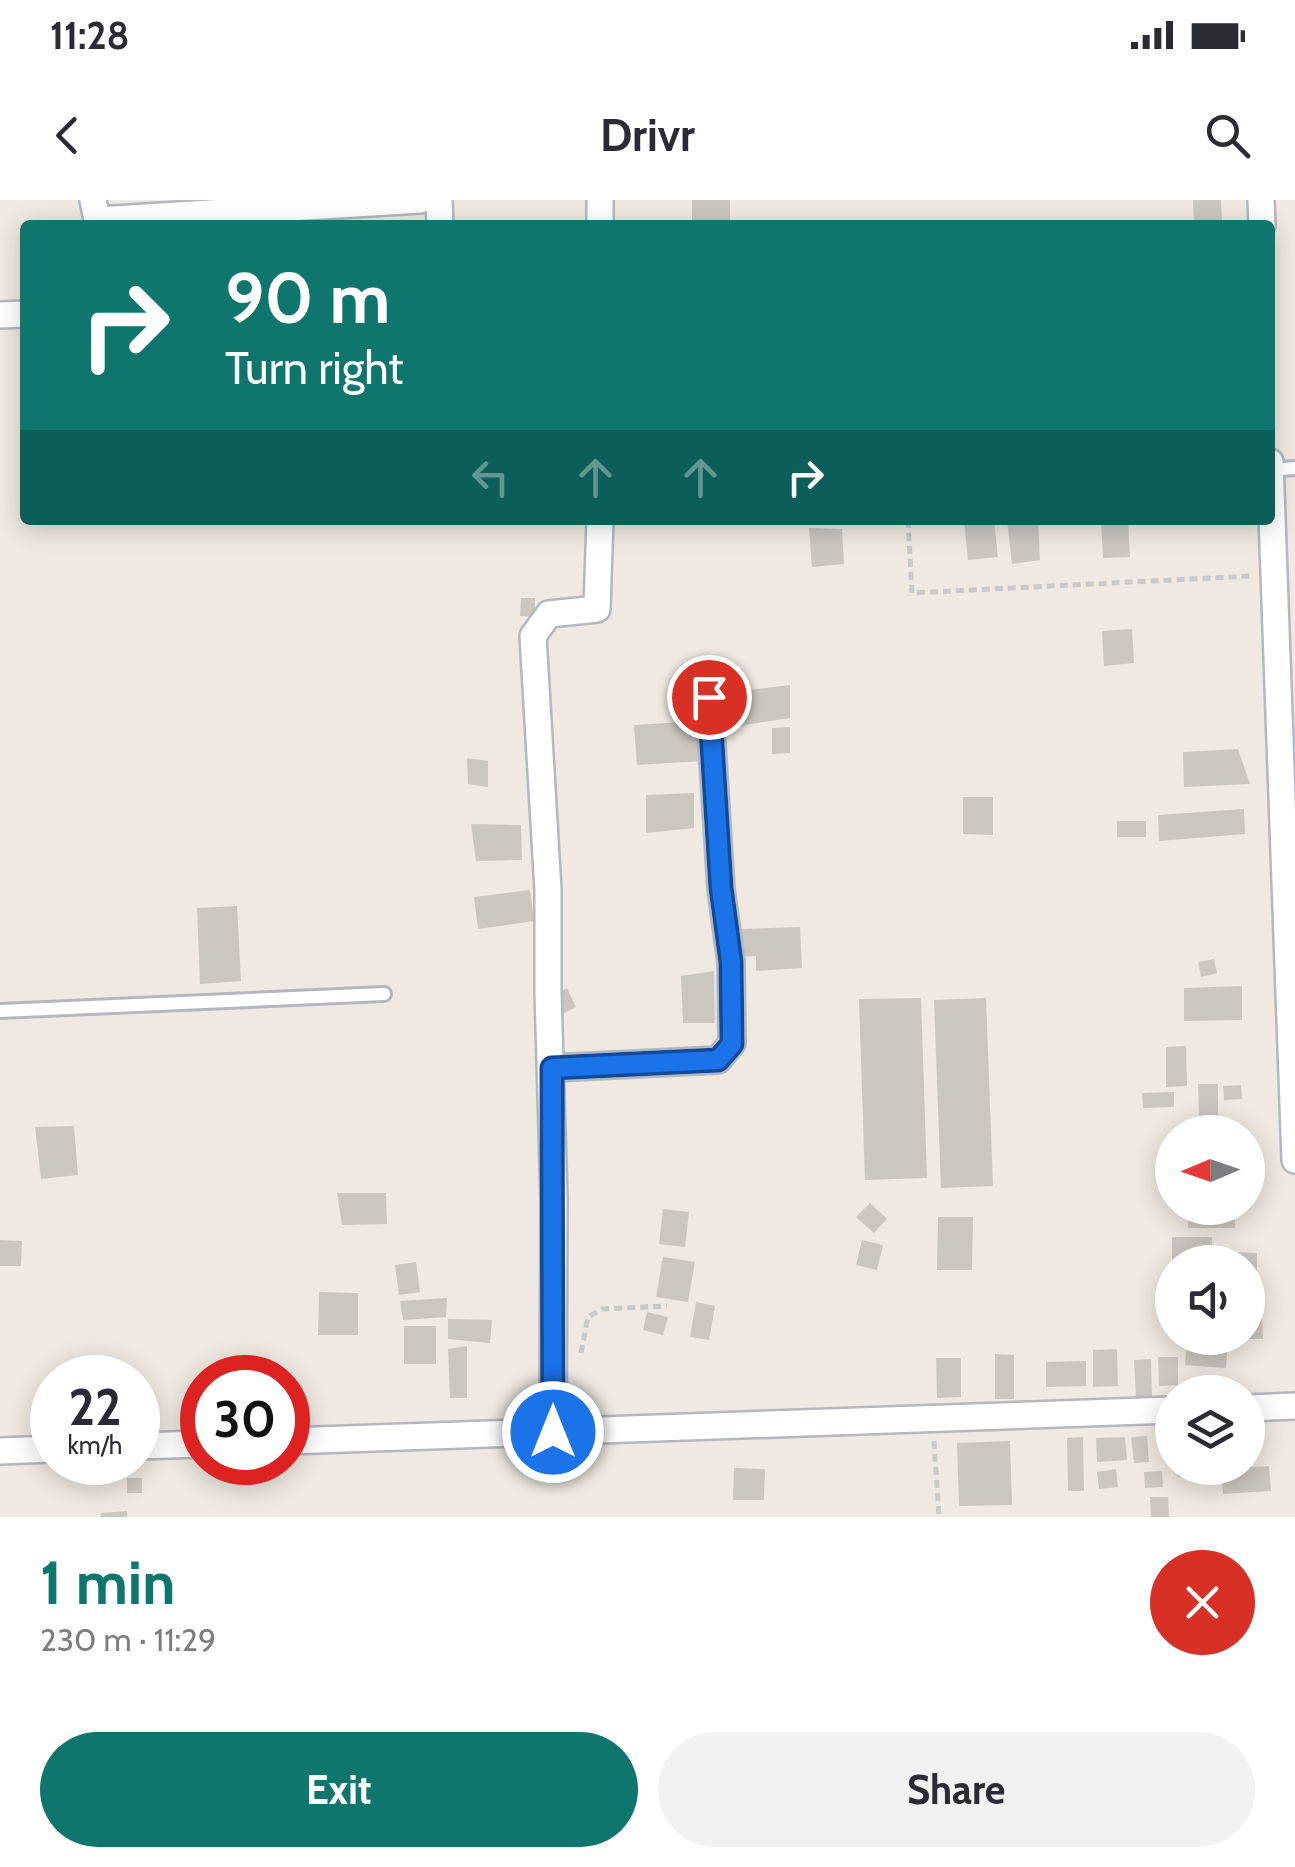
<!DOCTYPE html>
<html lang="en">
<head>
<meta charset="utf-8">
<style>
	:root { --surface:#fff; --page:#f2f2f3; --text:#2b2b33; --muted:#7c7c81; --accent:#0f766e }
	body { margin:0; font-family:Cabin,sans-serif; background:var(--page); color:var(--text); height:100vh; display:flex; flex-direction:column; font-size:38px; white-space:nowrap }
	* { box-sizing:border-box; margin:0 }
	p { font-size:32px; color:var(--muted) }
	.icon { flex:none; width:55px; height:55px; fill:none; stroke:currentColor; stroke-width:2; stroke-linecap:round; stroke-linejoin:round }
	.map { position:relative; height:1317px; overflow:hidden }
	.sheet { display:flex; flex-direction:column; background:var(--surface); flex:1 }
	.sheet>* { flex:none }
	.guide { position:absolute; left:20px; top:20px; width:1255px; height:305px; border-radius:10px; box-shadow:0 5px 25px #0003; background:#0f766e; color:#fff; overflow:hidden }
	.needle { width:65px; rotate:268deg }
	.buttons { position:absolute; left:1155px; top:915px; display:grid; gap:20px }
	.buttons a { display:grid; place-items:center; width:110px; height:110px; border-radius:50%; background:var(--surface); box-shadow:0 5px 25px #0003; font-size:50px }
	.speed { position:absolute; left:30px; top:1155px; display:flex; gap:20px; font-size:50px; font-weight:700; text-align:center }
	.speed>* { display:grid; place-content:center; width:130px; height:130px; border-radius:50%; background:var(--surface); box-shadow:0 5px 25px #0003; line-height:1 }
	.speed small { font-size:25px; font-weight:400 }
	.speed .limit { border:15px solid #d22; background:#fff; color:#111 }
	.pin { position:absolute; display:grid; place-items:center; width:85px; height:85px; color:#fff; margin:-42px; border:5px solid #fff; border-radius:50%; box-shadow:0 2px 10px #0007 }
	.me { position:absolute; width:110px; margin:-55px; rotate:0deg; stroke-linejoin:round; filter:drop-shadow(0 0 8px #0008) }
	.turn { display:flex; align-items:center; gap:35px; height:210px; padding:0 40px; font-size:45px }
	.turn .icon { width:130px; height:130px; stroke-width:2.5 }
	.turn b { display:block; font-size:70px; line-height:85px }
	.lanes { display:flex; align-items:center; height:95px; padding:0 40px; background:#0003; justify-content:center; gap:50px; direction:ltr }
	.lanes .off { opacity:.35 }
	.round { display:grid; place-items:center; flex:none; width:105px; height:105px; border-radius:52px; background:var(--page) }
	.head { display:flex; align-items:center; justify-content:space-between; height:170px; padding:0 40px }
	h1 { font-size:60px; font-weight:800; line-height:75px; color:var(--accent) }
	.cta { display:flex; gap:20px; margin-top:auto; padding:20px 40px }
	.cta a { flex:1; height:115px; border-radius:60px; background:var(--accent); color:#fff; font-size:40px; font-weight:800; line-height:115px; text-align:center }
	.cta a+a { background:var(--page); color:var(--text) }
	.status { display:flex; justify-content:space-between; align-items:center; height:70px; padding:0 50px; background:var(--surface); direction:ltr }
	.status svg { height:28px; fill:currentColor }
	header { display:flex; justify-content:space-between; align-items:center; height:130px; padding:0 40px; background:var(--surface); font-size:45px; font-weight:800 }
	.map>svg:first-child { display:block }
	.building { fill:#cbc7bf }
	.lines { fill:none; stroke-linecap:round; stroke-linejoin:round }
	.service-casing { stroke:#b4b7c1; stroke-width:18 }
	.minor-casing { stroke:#b4b7c1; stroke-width:30 }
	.path { stroke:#c9c9c9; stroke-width:5; stroke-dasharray:8 5; stroke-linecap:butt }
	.service { stroke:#fff; stroke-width:12 }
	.minor { stroke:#fff; stroke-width:25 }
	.route-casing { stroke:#114b97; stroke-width:25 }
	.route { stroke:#1a73e8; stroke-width:18 }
</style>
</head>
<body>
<div class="status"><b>11:28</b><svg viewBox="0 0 49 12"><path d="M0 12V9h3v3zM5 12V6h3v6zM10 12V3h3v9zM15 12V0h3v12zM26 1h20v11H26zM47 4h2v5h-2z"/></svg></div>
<header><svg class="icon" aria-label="back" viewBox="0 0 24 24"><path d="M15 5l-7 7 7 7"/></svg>Drivr<svg class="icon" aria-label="search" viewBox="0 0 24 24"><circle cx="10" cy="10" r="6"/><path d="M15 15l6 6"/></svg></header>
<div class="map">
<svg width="1295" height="1317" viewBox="0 0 1295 1317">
	<rect width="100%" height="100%" fill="#efe9e1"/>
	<path class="building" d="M692,0H730V25H692Z
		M1193,0H1221L1222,20L1194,21Z
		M964,320H994L998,357L968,360Z
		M1007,320H1038L1040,360L1012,364Z
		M1101,320H1128L1130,357L1103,358Z
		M809,328L842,329L844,364L812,367Z
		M521,398H535V417L520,416Z
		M1132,429L1134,463L1104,466L1102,431Z
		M790,485V518L737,526L732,492Z
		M700,521L703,561L637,565L634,525Z
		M790,527V553L772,554V528Z
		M1238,549L1250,584L1184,587L1183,552Z
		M467,558L488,561V587L468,584Z
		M694,593V628L646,633V595Z
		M963,597H993V635L963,634Z
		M1244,609L1245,634L1159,641L1158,615Z
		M1117,621H1146V637H1117Z
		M471,624L521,625L522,660L476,661Z
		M530,690L534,721L478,729L474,697Z
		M237,706L241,781L200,784L197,708Z
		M800,727L802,768L756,771V756L740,757L739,729Z
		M1214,759L1217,773L1201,777L1198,762Z
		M714,771L715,823H683L681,776Z
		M1242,786V820L1184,821V788Z
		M567,788L576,807L560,815L551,796Z
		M921,798L927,978L865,980L859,799Z
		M986,798L993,986L941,988L934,800Z
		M1186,846L1187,886L1166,887V847Z
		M1198,884H1218V920H1199Z
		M1241,885L1242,899L1224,900L1223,886Z
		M1174,892V907L1143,908L1142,893Z
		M74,926L78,975L41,979L35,927Z
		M337,993H386L387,1024L342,1025Z
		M870,1003L887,1019L874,1033L856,1017Z
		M1188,1008H1235V1028H1188Z
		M663,1009L689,1012L685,1047L659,1044Z
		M938,1017H973L972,1070H937Z
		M1172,1037H1212V1062H1172Z
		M0,1040L22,1041L21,1066H0Z
		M862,1040L883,1045L877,1070L856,1065Z
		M1233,1052L1257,1053V1089H1248V1062H1233Z
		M663,1057L695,1062L688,1102L656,1097Z
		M416,1062L420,1092L399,1095L395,1065Z
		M319,1092L358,1093V1135H318Z
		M447,1098L446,1117L403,1120L400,1101Z
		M696,1102L715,1106L709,1140L690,1137Z
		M647,1112L668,1117L663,1135L643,1130Z
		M1248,1117H1262L1263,1139H1248Z
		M448,1119L492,1120L490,1143L448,1139Z
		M404,1126H436V1164H404Z
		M1187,1138H1228L1226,1168L1185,1165Z
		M467,1146V1198H450L448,1149Z
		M1117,1149L1118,1186L1093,1187V1150Z
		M995,1154L1014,1155V1199H995Z
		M1158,1157H1178V1185L1159,1186Z
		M936,1158H961V1197L937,1198Z
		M1151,1159L1152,1197L1136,1198L1134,1160Z
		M1086,1161V1186L1046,1187V1162Z
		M1147,1236L1149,1262L1134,1263L1131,1237Z
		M1083,1237L1084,1291H1068L1067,1238Z
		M1125,1237L1127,1260L1097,1262L1096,1238Z
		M1010,1241L1012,1305L959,1306L957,1243Z
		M1269,1266L1271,1291L1223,1294L1221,1269Z
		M734,1268L765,1269L764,1300H733Z
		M1177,1268H1190L1191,1276L1177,1277Z
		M1116,1269L1118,1287L1099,1289L1097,1272Z
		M1162,1271L1163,1287L1145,1288L1144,1272Z
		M127,1278H142V1293H127Z
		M1150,1297H1168L1169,1317H1151Z
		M127,1311V1317H101V1313Z"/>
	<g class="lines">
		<defs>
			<path id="service" d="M1270,270L1295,268
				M0,811L384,794"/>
			<path id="minor" d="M93,0L97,20L420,0
				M439,0L440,25
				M600,0V25
				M1261,0L1262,25
				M0,115L25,114
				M1270,262L1295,960
				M552,868L718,860L732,843L731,762L721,689L709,497
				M1248,1208L1295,1206
				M553,1232L554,998L548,793V690L533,436L549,414L597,409L600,320
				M288,1241L1172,1210
				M138,1246L202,1244
				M0,1251L52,1249"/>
		</defs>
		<use href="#service" class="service-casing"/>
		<use href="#minor" class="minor-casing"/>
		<path class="path" d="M908,320L912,393L1251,376
			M581,1153L588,1117L602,1109L667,1106
			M934,1241L939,1317"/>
		<use href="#service" class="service"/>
		<use href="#minor" class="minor"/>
	</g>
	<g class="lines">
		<defs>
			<path id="route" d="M553,1232L552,868L718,860L732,844L731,762L721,688L709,497"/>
		</defs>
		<use href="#route" class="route-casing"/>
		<use href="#route" class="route"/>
	</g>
</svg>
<div class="buttons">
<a><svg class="needle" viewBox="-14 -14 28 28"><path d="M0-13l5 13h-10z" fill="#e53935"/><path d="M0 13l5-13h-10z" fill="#7c7c81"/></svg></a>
<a><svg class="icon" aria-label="sound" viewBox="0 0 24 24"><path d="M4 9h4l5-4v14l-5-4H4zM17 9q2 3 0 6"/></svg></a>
<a><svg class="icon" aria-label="layers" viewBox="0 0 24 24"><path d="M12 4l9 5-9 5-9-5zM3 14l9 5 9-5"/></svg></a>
</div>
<div class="speed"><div>22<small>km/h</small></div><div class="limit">30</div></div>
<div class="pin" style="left:709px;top:497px;background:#d93025"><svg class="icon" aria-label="arrive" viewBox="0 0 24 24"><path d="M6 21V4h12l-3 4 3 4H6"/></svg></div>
<svg class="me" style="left:553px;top:1232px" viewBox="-20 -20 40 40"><circle r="17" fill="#1a73e8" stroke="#fff" stroke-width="3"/><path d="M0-11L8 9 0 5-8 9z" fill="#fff"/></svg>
<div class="guide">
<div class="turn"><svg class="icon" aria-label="right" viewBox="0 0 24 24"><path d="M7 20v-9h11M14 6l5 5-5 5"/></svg><div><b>90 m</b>Turn right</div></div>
<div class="lanes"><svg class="icon off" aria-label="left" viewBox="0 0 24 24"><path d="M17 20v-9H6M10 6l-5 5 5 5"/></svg><svg class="icon off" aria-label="ahead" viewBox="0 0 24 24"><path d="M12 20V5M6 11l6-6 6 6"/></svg><svg class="icon off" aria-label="ahead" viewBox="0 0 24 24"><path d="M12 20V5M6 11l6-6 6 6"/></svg><svg class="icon" aria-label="right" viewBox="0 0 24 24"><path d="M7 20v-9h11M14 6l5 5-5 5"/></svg></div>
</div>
</div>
<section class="sheet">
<div class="head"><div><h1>1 min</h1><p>230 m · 11:29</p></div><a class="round" style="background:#d93025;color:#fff"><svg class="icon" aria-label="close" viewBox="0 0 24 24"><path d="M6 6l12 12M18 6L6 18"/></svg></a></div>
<div class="cta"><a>Exit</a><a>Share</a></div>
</section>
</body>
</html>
